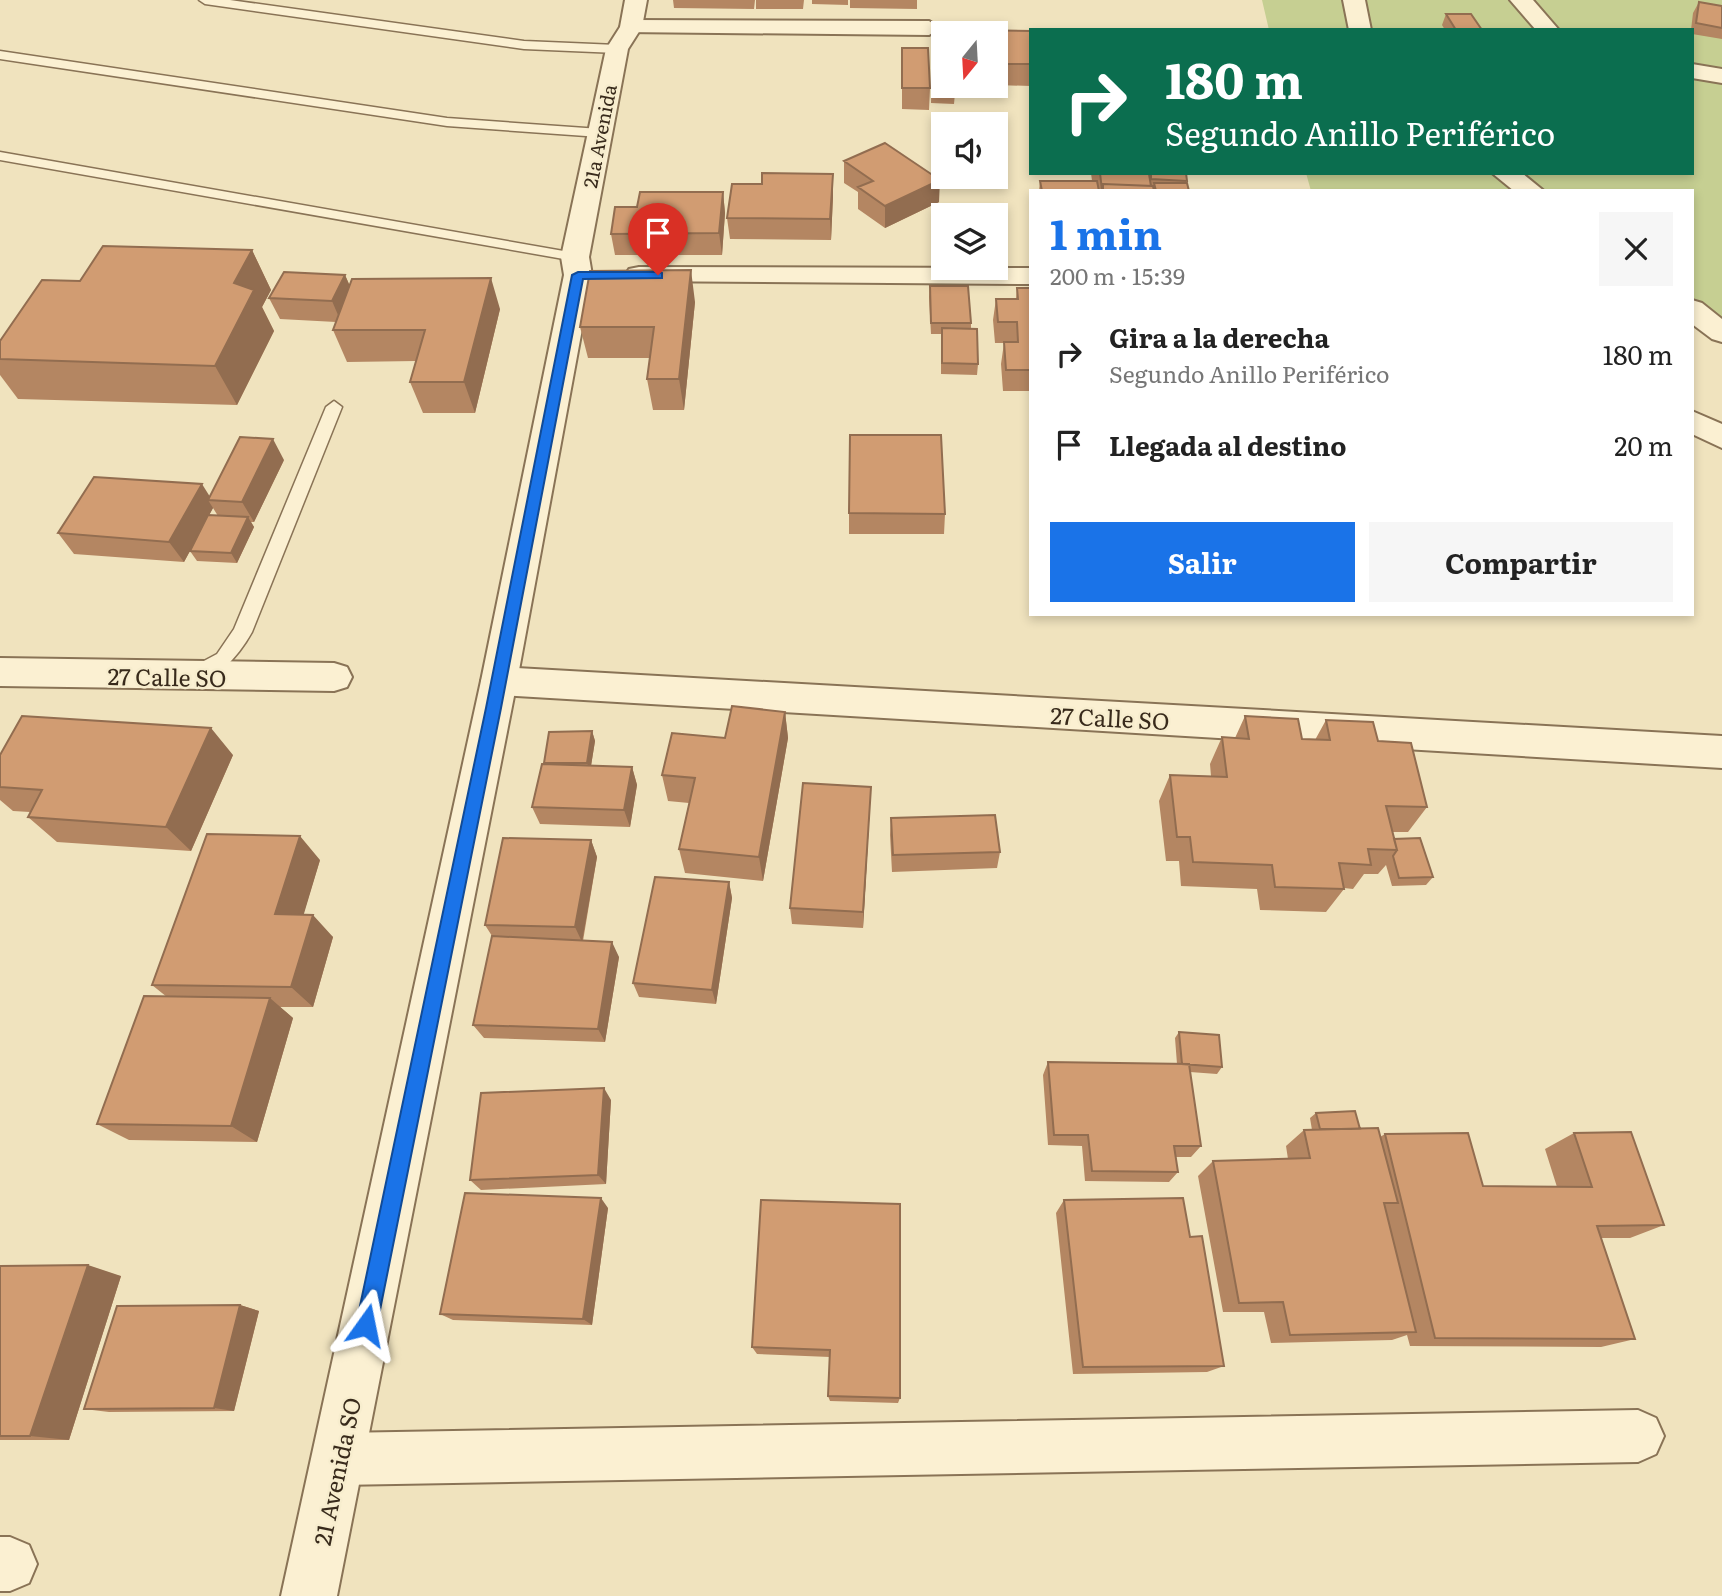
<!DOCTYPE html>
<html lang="es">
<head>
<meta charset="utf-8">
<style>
	:root { --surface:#fff; --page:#f6f6f6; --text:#222; --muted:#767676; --accent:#1a73e8 }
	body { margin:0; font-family:Literata,serif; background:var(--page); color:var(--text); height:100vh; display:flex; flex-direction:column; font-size:26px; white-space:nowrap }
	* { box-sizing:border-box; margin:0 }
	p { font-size:23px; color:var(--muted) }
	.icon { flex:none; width:38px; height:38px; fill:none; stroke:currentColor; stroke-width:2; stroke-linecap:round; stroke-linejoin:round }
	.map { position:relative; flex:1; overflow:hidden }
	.details { position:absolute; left:1029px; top:189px; width:665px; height:427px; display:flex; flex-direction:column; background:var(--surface); border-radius:0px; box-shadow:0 4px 10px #0003 }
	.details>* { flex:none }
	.guide { position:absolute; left:1029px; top:28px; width:665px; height:147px; border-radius:0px; box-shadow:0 4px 10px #0003; background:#0b6e4f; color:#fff; overflow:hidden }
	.needle { width:46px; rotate:198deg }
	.controls { position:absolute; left:931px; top:21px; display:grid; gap:14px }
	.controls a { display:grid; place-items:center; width:77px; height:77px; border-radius:0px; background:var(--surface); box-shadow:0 4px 10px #0003; font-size:35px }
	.pin { position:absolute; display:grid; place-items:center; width:60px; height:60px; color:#fff; margin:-72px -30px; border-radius:50% 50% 50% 0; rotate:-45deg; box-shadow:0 0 7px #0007 }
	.pin .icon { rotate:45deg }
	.me { position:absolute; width:77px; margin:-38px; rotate:12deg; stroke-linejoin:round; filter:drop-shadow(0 0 5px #0008) }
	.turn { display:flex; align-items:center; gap:24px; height:147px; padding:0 21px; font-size:32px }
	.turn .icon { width:91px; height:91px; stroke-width:2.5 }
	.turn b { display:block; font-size:49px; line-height:60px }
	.round { display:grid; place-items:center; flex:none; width:74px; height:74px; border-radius:0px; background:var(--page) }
	.summary { display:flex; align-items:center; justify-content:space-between; height:119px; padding:0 21px }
	h1 { font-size:42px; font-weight:700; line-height:52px; color:var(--accent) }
	.cta { display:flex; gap:14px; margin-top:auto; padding:14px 21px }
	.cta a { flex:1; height:80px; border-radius:0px; background:var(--accent); color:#fff; font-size:28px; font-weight:700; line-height:80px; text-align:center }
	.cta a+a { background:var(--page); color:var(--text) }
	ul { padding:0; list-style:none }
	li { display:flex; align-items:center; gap:21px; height:91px; padding:0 21px }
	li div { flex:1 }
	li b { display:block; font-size:26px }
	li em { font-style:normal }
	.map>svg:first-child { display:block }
	.green { fill:#c6cf92 }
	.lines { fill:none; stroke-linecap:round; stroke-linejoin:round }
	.service-casing { stroke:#897356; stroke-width:3 }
	.minor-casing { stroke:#897356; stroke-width:4 }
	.tertiary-casing { stroke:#897356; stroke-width:4 }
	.service { fill:#fbf0d2; fill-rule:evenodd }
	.minor { fill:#fbf0d2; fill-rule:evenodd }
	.tertiary { fill:#fbf0d2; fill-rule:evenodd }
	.wall { fill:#b48662; fill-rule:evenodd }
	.shaded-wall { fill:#926d50 }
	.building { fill:#d19c72; stroke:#926d50; stroke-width:2 }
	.route { fill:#1a73e8; stroke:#114b97; stroke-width:2 }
	.labels { text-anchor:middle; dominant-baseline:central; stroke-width:5; stroke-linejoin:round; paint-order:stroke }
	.far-street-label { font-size:19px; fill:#382a1b; stroke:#f7edce }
	.street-label { font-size:23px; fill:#382a1b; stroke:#f7edce }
</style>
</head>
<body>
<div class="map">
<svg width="1722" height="1596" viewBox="0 0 1722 1596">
	<rect width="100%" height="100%" fill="#f0e3be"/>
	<path class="green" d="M1262,0H1722V331L1692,322V191H1311L1306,173H1692V30H1269Z"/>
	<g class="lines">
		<defs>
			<path id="service" d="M199,0H230L524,41L617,45L623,49L617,53L524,49L205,4Z
				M0,51L447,118L600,129L607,133L600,137L447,126L0,59Z
				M0,152L575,253L582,257L575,261L0,160Z
				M334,401L342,407L252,632C241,652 213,689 187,680L184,675L187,670L217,654L234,629L326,407Z"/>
			<path id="minor" d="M1343,0H1365L1371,30H1349Z
				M1510,0H1533L1559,30H1536Z
				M631,20L929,21L940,28L929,35L623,32L620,27Z
				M1692,64L1722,69V83L1692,78Z
				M1492,173H1522L1544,191H1514Z
				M639,267L1031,268V284L629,281L625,275L629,269Z
				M1692,300L1702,303L1722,319V342L1712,339L1692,324Z
				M1692,411L1722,424V448L1692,434Z
				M0,658L334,663L347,667L352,677L347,687L334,691L0,686Z
				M499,667L1722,736V768L499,695L486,691L481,681L486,671Z
				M1638,1410L1656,1418L1664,1436L1656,1454L1638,1462L339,1485L320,1478L313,1459L320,1440L339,1433Z
				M0,1537H10L29,1545L37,1564L29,1583L10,1591H0Z"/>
			<path id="tertiary" d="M625,0H647L642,27L628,49L589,257L592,275L517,681L337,1596H281L481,681L564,275L561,257L606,49L620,27Z"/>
		</defs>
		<use href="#service" class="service-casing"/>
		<use href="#minor" class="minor-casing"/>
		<use href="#tertiary" class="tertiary-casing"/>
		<use href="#service" class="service"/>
		<use href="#minor" class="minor"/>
		<use href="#tertiary" class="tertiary"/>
	</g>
	<path class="wall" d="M673,0H755L754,9L674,8Z
		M756,0H804L803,9H756Z
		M812,0H848V5L812,4Z
		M850,0H917V9L850,8Z
		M1699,2L1722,6V39L1692,34V30H1691L1693,13Z
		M1446,14L1482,30H1445L1442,25Z
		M1031,31V86L996,85V33Z
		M902,48L930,88L929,110L902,109Z
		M932,50L955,93L954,104L931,103Z
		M844,161L939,202L885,228L858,209V192L844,183Z
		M1091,173H1186V183L1189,191H1099L1098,182L1099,191H1039L1040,181H1092Z
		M723,192L725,213L722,255H615L611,234Z
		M833,196L831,240L730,239L727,218Z
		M252,250L271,290L262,307L274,331L237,405L18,399L0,375V341L80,281Z
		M345,275L350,286L500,309L475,413H423L410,382L416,361L347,362L333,330L336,322L280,319L269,298Z
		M930,286L971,323V329L978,364L977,375L941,374V334H931L929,297Z
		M1017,288H1031V391H1003L1001,364L1004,343H995L993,320L996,299H1016Z
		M695,302L684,410H653L647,379L650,358H588L580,327Z
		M284,460L254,522H251L254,527L237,563L197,561L190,551L184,562L74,554L58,533L210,497ZM213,508L218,516L209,515Z
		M849,513L945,514L944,534H849Z
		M785,712L788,738L763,881L685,873L679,849L689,803L668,801L662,775L725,738Z
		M1245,716L1302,739L1315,740L1326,720L1378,741L1427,807L1408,832H1392L1394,839L1433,877L1426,885L1392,886L1386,865L1378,874H1364L1353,889L1344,888V889L1326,912L1260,910L1257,889L1181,886L1179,861H1166L1159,801L1170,775L1211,776L1210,764L1222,737L1235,738Z
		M592,731L595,741L591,766L632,767L637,785L630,827L540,824L532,807L544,764V763Z
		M0,755H233L191,851L57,842L28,817L30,812L13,811L0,800Z
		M871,787L863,928L792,924L790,908Z
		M891,818L1000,852L997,868L892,872L890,835Z
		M591,840L597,857L583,941L619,957L605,1042L484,1038L473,1025L492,936L485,925Z
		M320,860L303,915L333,937L313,1007H280L293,1018L257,1142L129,1140L97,1124L167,997L152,985Z
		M729,882L732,898L716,1004L639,997L633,983Z
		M1179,1032L1222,1067L1217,1074L1190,1072L1201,1146L1191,1157H1176L1178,1172L1169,1182L1085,1181L1082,1146L1048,1145L1043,1075L1048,1062L1177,1064L1175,1038Z
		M611,1100L606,1184L481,1190L470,1180Z
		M1316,1113L1360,1129L1380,1137L1385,1134L1483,1186L1557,1187L1545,1149L1574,1133L1664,1225L1630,1238H1601L1635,1339L1601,1347L1410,1346L1407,1335L1392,1340L1271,1343L1264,1312H1223L1198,1176L1213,1161L1288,1159L1286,1146L1304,1130H1312L1310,1118Z
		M761,1200L900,1398L898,1403L830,1401L828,1396L830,1357L757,1354L752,1347Z
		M1064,1200L1190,1237L1224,1366L1207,1372L1073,1374L1056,1213Z
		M608,1208L592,1325L453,1320L440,1314Z
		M0,1266L121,1276L69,1440H0Z
		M240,1305L259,1311L234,1411L109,1412L84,1409Z"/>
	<path class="shaded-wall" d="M833,174V196L831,240L830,219Z
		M940,180L939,202L885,228V206Z
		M723,192L725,213L722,255L719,233Z
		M252,250L271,290L262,307L274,331L237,405L215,366L234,283Z
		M691,270L695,302L684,410L679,379Z
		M345,275L354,296L341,322L332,301Z
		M491,278L500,309L475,413L464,382Z
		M273,439L284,460L254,522L242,502Z
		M202,484L212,500H208L213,508L184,562L169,542Z
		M248,517L254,527L237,563L231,553Z
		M785,712L788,738L763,881L759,857Z
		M211,728L233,755L191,851L166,827Z
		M592,731L595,741L590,772L587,763Z
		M632,767L637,785L630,827L624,810Z
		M871,787L870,805L863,928V912Z
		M300,836L320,860L297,937L275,914Z
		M591,840L597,857L582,942L575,927Z
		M729,882L732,898L716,1004L712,990Z
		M313,915L333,937L313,1007L291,987Z
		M612,942L619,957L605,1042L598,1029Z
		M270,998L293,1018L257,1142L231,1126Z
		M604,1088L611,1100L606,1184L598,1175Z
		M601,1198L608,1208L592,1325L583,1319Z
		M88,1265L121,1276L69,1440L30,1436Z
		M240,1305L259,1311L234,1411L214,1408Z"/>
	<path class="building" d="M1699,2L1722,6V28L1696,23Z
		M1446,14H1471L1482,30H1456Z
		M970,30L1031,31V64H996V33H971Z
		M902,48H928L930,88H902Z
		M932,50L943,51V86H955V93L932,92Z
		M885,143L940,180L885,206L858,187L873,181L844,161Z
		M762,173L833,174L830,219L727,218L732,184H762Z
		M1100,173L1149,174L1151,186L1103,184L1102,190Z
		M1151,173H1186L1187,181L1151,179Z
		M1040,181H1097L1099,191H1042Z
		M1154,183H1187L1189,191H1156Z
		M1103,184L1153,186L1154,191H1103Z
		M640,192H723L719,233L611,234L615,207H637Z
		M103,246L252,250L234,283L254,290L215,366L0,359V341L42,280L80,281Z
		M691,270L679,379H647L654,327H580L590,271Z
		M284,272L345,275L332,301L269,298Z
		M491,278L464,382H410L425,330H333L352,279Z
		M930,286H968L971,323H931Z
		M1017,288H1031V370H1006L1004,342H1018L1017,322H998L996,299H1018Z
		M942,328L977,329L978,364L942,363Z
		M850,435H941L945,514L849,513Z
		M240,437L273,439L242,502L208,500Z
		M94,477L202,484L169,542L58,533Z
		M208,515L248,517L231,553L190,551Z
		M732,706L785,712L759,857L679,849L695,778L662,775L672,733L725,738Z
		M22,716L211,728L166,827L28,817L42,790L0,787V755Z
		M1245,716L1298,719L1302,739L1330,740L1326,720L1373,722L1378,741L1411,743L1427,807L1386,806L1397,850L1368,849L1371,865L1339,863L1344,889L1275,887L1272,865L1193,862L1190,837H1177L1170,775L1227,777L1222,737L1249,739Z
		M592,731L587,763H544L549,732Z
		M542,764L632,767L624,810L532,807Z
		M803,783L871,787L863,912L790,908Z
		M995,815L1000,852L893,855L891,818Z
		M207,834L300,836L275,914L313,915L291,987L152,985Z
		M503,838L591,840L575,927L485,925Z
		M1420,838L1433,877L1399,878L1393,856L1397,850L1394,839Z
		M655,877L729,882L712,990L633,983Z
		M492,936L612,942L598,1029L473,1025Z
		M144,996L270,998L231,1126L97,1124Z
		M1179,1032L1219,1035L1222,1067L1182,1064Z
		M1048,1062L1189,1064L1201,1146H1174L1178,1172L1092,1171L1088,1135H1054Z
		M604,1088L598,1175L470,1180L481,1093Z
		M1355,1111L1360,1129H1320L1316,1113Z
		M1378,1128L1398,1203H1384L1416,1332L1290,1335L1283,1302L1239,1303L1213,1161L1310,1158L1304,1130Z
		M1631,1132L1664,1225L1597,1226L1635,1339L1435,1338L1385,1134L1468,1133L1483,1186L1592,1187L1574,1133Z
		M465,1193L601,1198L583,1319L440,1314Z
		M1183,1198L1190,1237L1202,1236L1224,1366L1083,1367L1064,1200Z
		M761,1200L900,1204V1398L828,1396L830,1350L752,1347Z
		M88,1265L30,1436H0V1266Z
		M240,1305L214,1408L84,1409L117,1306Z"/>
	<path class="route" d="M658,272L662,273V278L583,279L501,708L377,1325L374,1332L366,1335L359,1332L356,1325L486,708L572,275L578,272Z"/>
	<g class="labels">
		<g class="far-street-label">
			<text transform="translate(599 136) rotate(-79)">21a Avenida</text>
		</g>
		<g class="street-label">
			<text transform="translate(167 676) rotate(1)">27 Calle SO</text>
			<text transform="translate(1110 717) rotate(3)">27 Calle SO</text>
			<text transform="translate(336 1471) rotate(-78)">21 Avenida SO</text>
		</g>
	</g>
</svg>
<div class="controls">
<a><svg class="needle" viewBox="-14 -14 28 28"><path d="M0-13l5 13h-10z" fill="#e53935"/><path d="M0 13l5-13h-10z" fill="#767676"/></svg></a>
<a><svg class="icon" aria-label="sound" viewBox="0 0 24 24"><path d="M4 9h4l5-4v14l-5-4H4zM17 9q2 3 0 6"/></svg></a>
<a><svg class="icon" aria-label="layers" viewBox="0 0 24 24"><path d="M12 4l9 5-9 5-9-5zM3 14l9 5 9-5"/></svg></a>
</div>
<div class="pin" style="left:658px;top:275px;background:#d93025"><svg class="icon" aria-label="arrive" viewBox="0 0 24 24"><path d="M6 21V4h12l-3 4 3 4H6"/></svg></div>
<svg class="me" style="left:366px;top:1325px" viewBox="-20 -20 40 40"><path d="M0-17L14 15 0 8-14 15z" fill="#1a73e8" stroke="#fff" stroke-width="4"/></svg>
<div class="guide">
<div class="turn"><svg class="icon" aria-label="right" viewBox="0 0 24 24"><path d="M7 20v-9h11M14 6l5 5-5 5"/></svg><div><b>180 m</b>Segundo Anillo Periférico</div></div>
</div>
<section class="details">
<div class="summary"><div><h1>1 min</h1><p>200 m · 15:39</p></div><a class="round"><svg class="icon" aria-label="close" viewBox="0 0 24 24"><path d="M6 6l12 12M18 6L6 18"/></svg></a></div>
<ul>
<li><svg class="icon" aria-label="right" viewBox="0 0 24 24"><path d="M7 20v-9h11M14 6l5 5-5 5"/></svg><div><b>Gira a la derecha</b><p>Segundo Anillo Periférico</p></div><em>180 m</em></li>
<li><svg class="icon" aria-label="arrive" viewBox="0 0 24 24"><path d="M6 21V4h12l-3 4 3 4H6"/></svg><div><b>Llegada al destino</b></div><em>20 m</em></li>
</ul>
<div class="cta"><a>Salir</a><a>Compartir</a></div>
</section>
</div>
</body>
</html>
